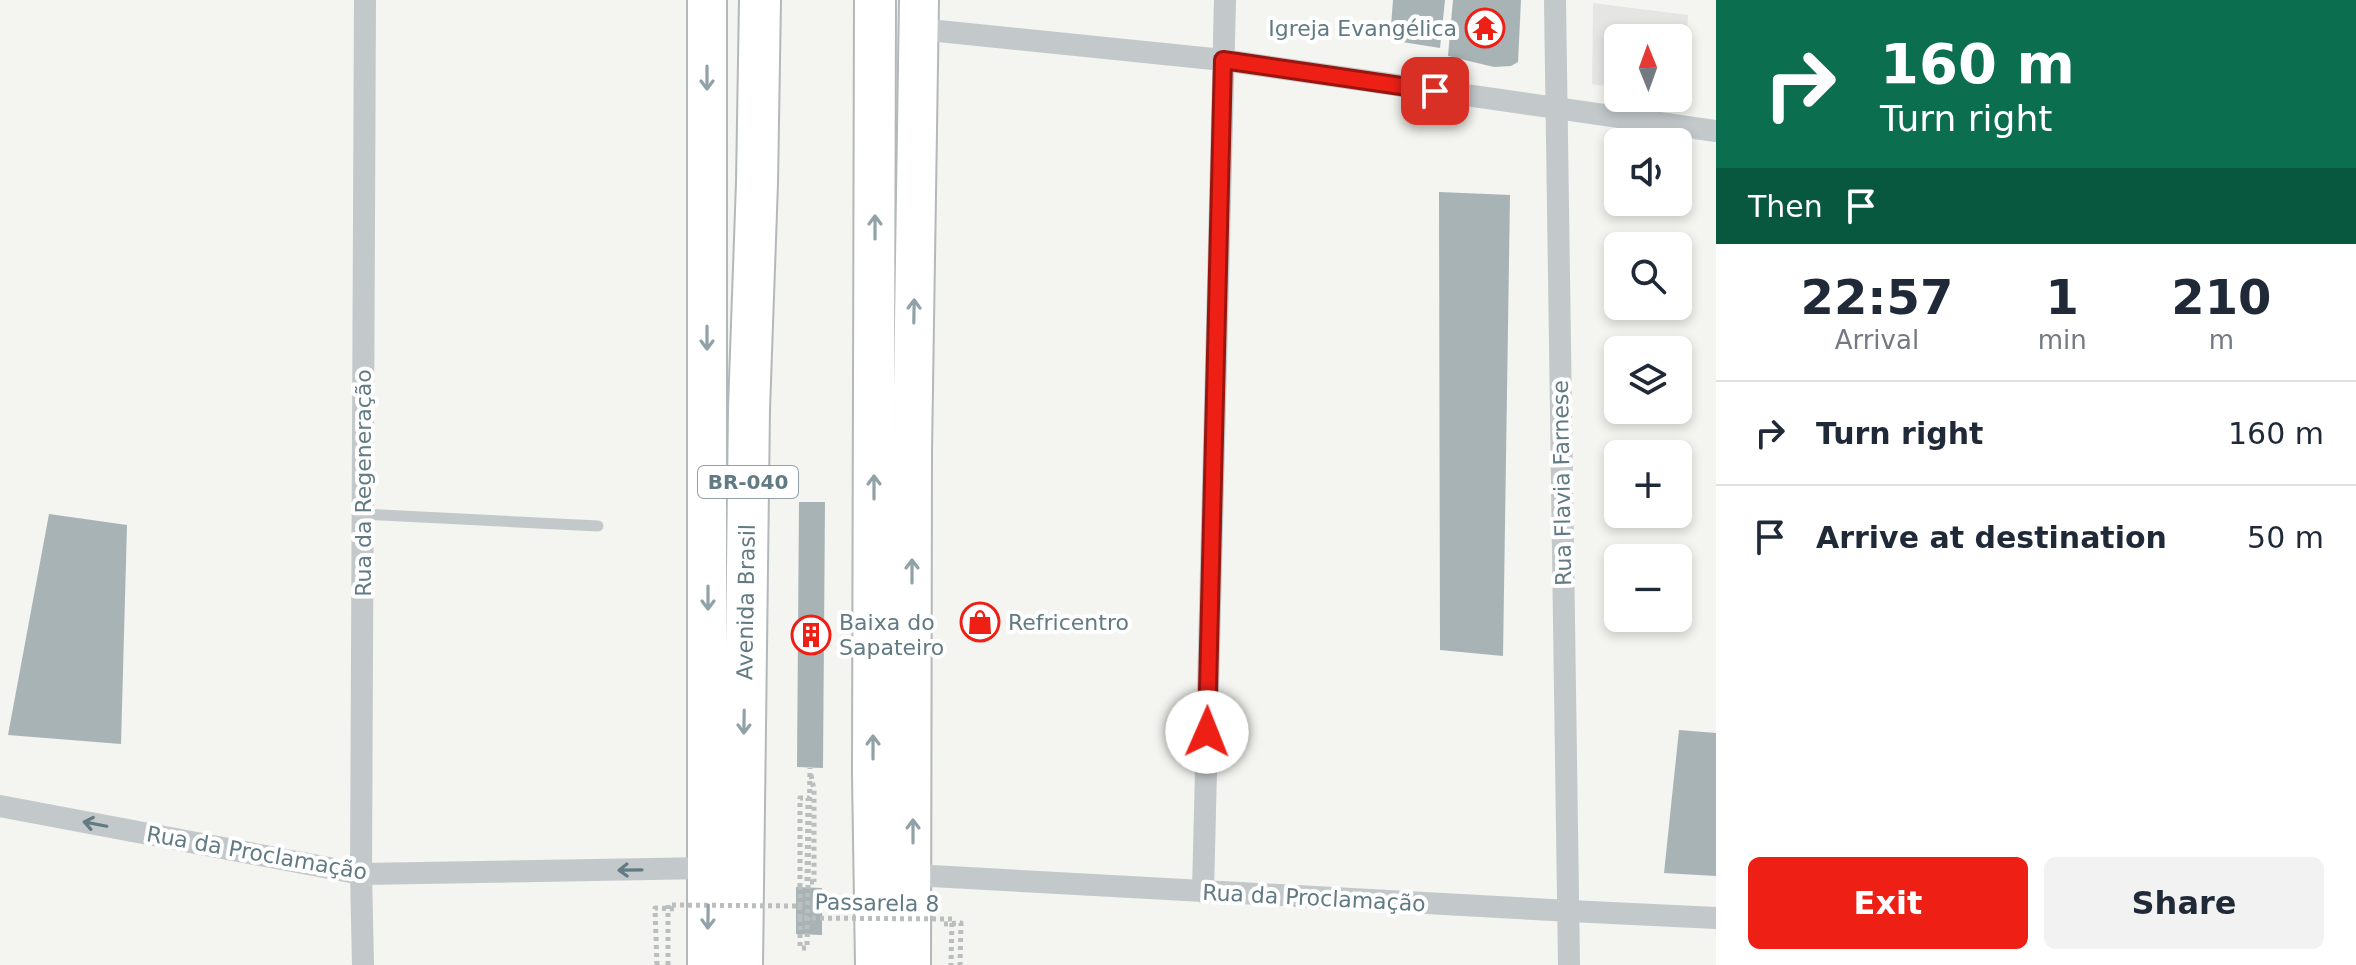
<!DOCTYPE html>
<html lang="en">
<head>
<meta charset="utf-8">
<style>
	:root { --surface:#fff; --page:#f2f2f3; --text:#1f2937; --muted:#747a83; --line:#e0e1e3; --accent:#ee2016 }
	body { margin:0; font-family:"DejaVu Sans",sans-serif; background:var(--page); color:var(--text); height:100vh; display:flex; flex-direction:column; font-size:30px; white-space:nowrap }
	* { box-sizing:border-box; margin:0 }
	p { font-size:26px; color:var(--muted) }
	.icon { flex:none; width:44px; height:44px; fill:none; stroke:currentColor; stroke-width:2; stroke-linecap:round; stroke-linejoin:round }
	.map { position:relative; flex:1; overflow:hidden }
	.sheet { display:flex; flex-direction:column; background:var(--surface); width:640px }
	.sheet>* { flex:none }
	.banner { background:#0b6e4f; color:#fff; overflow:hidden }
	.needle { width:52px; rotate:359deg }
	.buttons { position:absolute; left:1604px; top:24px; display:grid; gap:16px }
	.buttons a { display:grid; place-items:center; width:88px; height:88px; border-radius:12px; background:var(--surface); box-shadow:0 4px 12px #0003; font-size:40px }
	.pin { position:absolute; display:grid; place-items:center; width:68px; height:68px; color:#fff; margin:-34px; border-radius:16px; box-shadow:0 4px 12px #0006 }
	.me { position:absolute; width:88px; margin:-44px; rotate:1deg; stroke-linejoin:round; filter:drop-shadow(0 0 6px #0008) }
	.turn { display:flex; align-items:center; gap:28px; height:168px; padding:0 32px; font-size:36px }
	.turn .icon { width:104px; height:104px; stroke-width:2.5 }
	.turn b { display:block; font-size:56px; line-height:68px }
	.then { display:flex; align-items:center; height:76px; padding:0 32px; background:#0003; gap:16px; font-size:30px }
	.eta { display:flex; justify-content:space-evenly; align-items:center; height:136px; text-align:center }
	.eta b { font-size:48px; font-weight:700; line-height:56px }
	.action { display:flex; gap:16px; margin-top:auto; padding:16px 32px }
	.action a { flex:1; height:92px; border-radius:12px; background:var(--accent); color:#fff; font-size:32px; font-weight:700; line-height:92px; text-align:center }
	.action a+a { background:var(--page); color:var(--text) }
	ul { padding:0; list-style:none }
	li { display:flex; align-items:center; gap:24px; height:104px; padding:0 32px; border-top:2px solid var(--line) }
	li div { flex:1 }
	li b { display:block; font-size:30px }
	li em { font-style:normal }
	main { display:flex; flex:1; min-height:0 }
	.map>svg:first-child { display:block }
	.built { fill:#e5e5e3 }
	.building { fill:#a7b3b5 }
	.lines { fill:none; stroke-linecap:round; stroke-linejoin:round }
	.trunk-casing { stroke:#b3b8ba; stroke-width:42 }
	.motorway-casing { stroke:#b3b8ba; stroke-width:44 }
	.path { stroke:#babebf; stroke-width:5; stroke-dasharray:4 4; stroke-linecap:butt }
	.service { stroke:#c3c8ca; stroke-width:11 }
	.minor { stroke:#c3c8ca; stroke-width:22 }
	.trunk { stroke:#fff; stroke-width:38 }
	.motorway { stroke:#fff; stroke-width:40 }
	.path-bridge { stroke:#babebf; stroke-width:5; stroke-dasharray:4 4; stroke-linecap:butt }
	.oneway { stroke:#90a2a8 }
	.oneway2 { stroke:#617a83 }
	.route-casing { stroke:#9b150e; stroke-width:20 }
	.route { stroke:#ee2016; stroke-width:14 }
	.labels { text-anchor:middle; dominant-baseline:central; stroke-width:8; stroke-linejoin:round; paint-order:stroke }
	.shield { fill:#fff; stroke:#90a2a8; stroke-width:2 }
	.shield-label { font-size:20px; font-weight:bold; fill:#617a83 }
	.poi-label { font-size:22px; fill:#617a83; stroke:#fff; text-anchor:start }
	.street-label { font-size:22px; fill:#617a83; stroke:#fff }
</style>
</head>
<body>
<main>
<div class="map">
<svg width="1716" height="965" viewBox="0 0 1716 965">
	<rect width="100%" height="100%" fill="#f4f4f0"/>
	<path class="built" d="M1593,3L1688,15L1684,97L1678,96V38H1618V88L1592,84Z"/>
	<path class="building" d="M1393,0H1445L1440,48L1390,40Z
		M1453,0H1521L1518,62L1511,66L1494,67L1448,56Z
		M1439,192L1510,195L1503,656L1440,650Z
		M799,502H825L823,768L797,767Z
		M49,514L127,525L121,744L8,735Z
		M1679,730L1716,733V876L1664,873Z
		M796,887L822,888V935L796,934Z"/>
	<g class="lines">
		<defs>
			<path id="trunk" d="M707,0V965
				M911,965L912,452L919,0"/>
			<path id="motorway" d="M875,0L873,774L876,965
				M742,965L749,409L757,183L760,0"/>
		</defs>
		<use href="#trunk" class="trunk-casing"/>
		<use href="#motorway" class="motorway-casing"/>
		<path class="path" d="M811,775L814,790V882
			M800,906V887
			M800,918V948H807L810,768
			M944,924L961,923L960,965
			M657,965L655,908L678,909"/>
		<path class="service" d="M362,514L598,526"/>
		<path class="minor" d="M1555,0L1569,965
			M919,29L1223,60L1716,131
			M0,806L361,874L708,868
			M913,875L1570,911L1716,918
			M1203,892L1225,0
			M363,965L361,874L365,0"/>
		<use href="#trunk" class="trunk"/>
		<use href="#motorway" class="motorway"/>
		<path class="path-bridge" d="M800,887V798H808L807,882H814
			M668,965V905L800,906V918L952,919L951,965"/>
	</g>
	<defs><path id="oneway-shaft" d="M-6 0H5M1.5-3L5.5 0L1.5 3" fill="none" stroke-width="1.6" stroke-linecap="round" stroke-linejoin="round" transform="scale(2)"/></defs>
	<g class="oneway">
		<use href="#oneway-shaft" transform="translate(707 78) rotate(90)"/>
		<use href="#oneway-shaft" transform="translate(875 227) rotate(-90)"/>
		<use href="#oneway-shaft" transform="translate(914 311) rotate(-89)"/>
		<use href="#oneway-shaft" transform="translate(707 338) rotate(90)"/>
		<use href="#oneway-shaft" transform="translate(874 487) rotate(-90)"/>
		<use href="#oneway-shaft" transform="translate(912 571) rotate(-90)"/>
		<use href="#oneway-shaft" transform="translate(708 598) rotate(90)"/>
		<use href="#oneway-shaft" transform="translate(744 722) rotate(91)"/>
		<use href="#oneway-shaft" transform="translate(873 747) rotate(-90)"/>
		<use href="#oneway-shaft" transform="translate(913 831) rotate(-90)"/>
		<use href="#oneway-shaft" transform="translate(708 917) rotate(91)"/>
	</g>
	<g class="oneway2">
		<use href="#oneway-shaft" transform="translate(95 824) rotate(-169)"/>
		<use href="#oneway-shaft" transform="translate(630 870) rotate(179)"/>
	</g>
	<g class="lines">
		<defs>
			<path id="route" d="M1207,732L1223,60L1435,91"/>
		</defs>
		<use href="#route" class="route-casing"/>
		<use href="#route" class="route"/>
	</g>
	<defs>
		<symbol id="temple-ring" viewBox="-11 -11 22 22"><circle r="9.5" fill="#fff" stroke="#ee2016" stroke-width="1.5"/><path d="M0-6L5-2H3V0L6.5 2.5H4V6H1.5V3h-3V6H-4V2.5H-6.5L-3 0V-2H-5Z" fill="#ee2016"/></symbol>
		<symbol id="shop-ring" viewBox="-11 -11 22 22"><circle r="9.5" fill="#fff" stroke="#ee2016" stroke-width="1.5"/><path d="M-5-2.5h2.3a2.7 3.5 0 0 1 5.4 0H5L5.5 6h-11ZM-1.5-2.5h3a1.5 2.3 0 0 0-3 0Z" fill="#ee2016"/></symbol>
		<symbol id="building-ring" viewBox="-11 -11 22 22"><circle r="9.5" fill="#fff" stroke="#ee2016" stroke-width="1.5"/><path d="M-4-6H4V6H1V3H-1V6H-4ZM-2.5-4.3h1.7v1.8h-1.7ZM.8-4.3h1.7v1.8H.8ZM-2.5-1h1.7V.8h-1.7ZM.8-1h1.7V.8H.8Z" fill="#ee2016"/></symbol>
	</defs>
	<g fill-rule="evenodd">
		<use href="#temple-ring" x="1463" y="6" width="44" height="44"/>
		<use href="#shop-ring" x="958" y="600" width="44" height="44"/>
		<use href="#building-ring" x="789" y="613" width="44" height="44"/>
	</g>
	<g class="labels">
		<rect class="shield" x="698" y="466" width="100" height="32" rx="6"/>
		<g class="shield-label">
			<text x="748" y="482">BR-040</text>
		</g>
		<g class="poi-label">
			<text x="1457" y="28" text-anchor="end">Igreja Evangélica</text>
			<text x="839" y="622">Baixa do<tspan x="839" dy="25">Sapateiro</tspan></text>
			<text x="1008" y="622">Refricentro</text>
		</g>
		<g class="street-label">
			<text transform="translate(363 483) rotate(-90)">Rua da Regeneração</text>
			<text transform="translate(1562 483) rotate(-91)">Rua Flavia Farnese</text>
			<text transform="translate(746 602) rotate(-89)">Avenida Brasil</text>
			<text transform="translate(257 853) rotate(10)">Rua da Proclamação</text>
			<text transform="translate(1314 898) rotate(3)">Rua da Proclamação</text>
			<text transform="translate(877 903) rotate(1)">Passarela 8</text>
		</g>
	</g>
</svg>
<div class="buttons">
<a><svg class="needle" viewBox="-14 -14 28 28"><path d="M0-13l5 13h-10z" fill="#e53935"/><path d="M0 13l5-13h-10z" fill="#747a83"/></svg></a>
<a><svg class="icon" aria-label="sound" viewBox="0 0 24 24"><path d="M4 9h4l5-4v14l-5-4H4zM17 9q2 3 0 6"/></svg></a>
<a><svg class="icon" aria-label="search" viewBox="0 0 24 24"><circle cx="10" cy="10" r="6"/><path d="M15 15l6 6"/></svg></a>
<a><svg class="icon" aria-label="layers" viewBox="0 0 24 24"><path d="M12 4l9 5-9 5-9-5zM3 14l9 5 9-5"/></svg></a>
<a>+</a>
<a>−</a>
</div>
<div class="pin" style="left:1435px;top:91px;background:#d93025"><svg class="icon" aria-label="arrive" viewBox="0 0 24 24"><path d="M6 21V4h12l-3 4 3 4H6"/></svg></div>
<svg class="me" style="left:1207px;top:732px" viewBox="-20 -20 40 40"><circle r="19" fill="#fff"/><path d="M0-13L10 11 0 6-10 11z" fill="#ee2016"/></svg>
</div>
<section class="sheet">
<div class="banner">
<div class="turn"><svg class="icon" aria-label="right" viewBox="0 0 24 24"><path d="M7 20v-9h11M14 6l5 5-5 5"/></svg><div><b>160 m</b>Turn right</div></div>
<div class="then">Then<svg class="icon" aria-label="arrive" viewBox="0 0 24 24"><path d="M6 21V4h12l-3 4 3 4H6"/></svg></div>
</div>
<div class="eta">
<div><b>22:57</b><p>Arrival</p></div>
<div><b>1</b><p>min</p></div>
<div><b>210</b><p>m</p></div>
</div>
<ul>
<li><svg class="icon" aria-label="right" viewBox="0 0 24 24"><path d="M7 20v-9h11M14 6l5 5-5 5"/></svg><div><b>Turn right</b></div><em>160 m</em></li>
<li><svg class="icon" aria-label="arrive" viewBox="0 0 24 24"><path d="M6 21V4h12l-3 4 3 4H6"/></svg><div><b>Arrive at destination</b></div><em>50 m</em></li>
</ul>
<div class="action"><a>Exit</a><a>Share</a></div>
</section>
</main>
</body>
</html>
